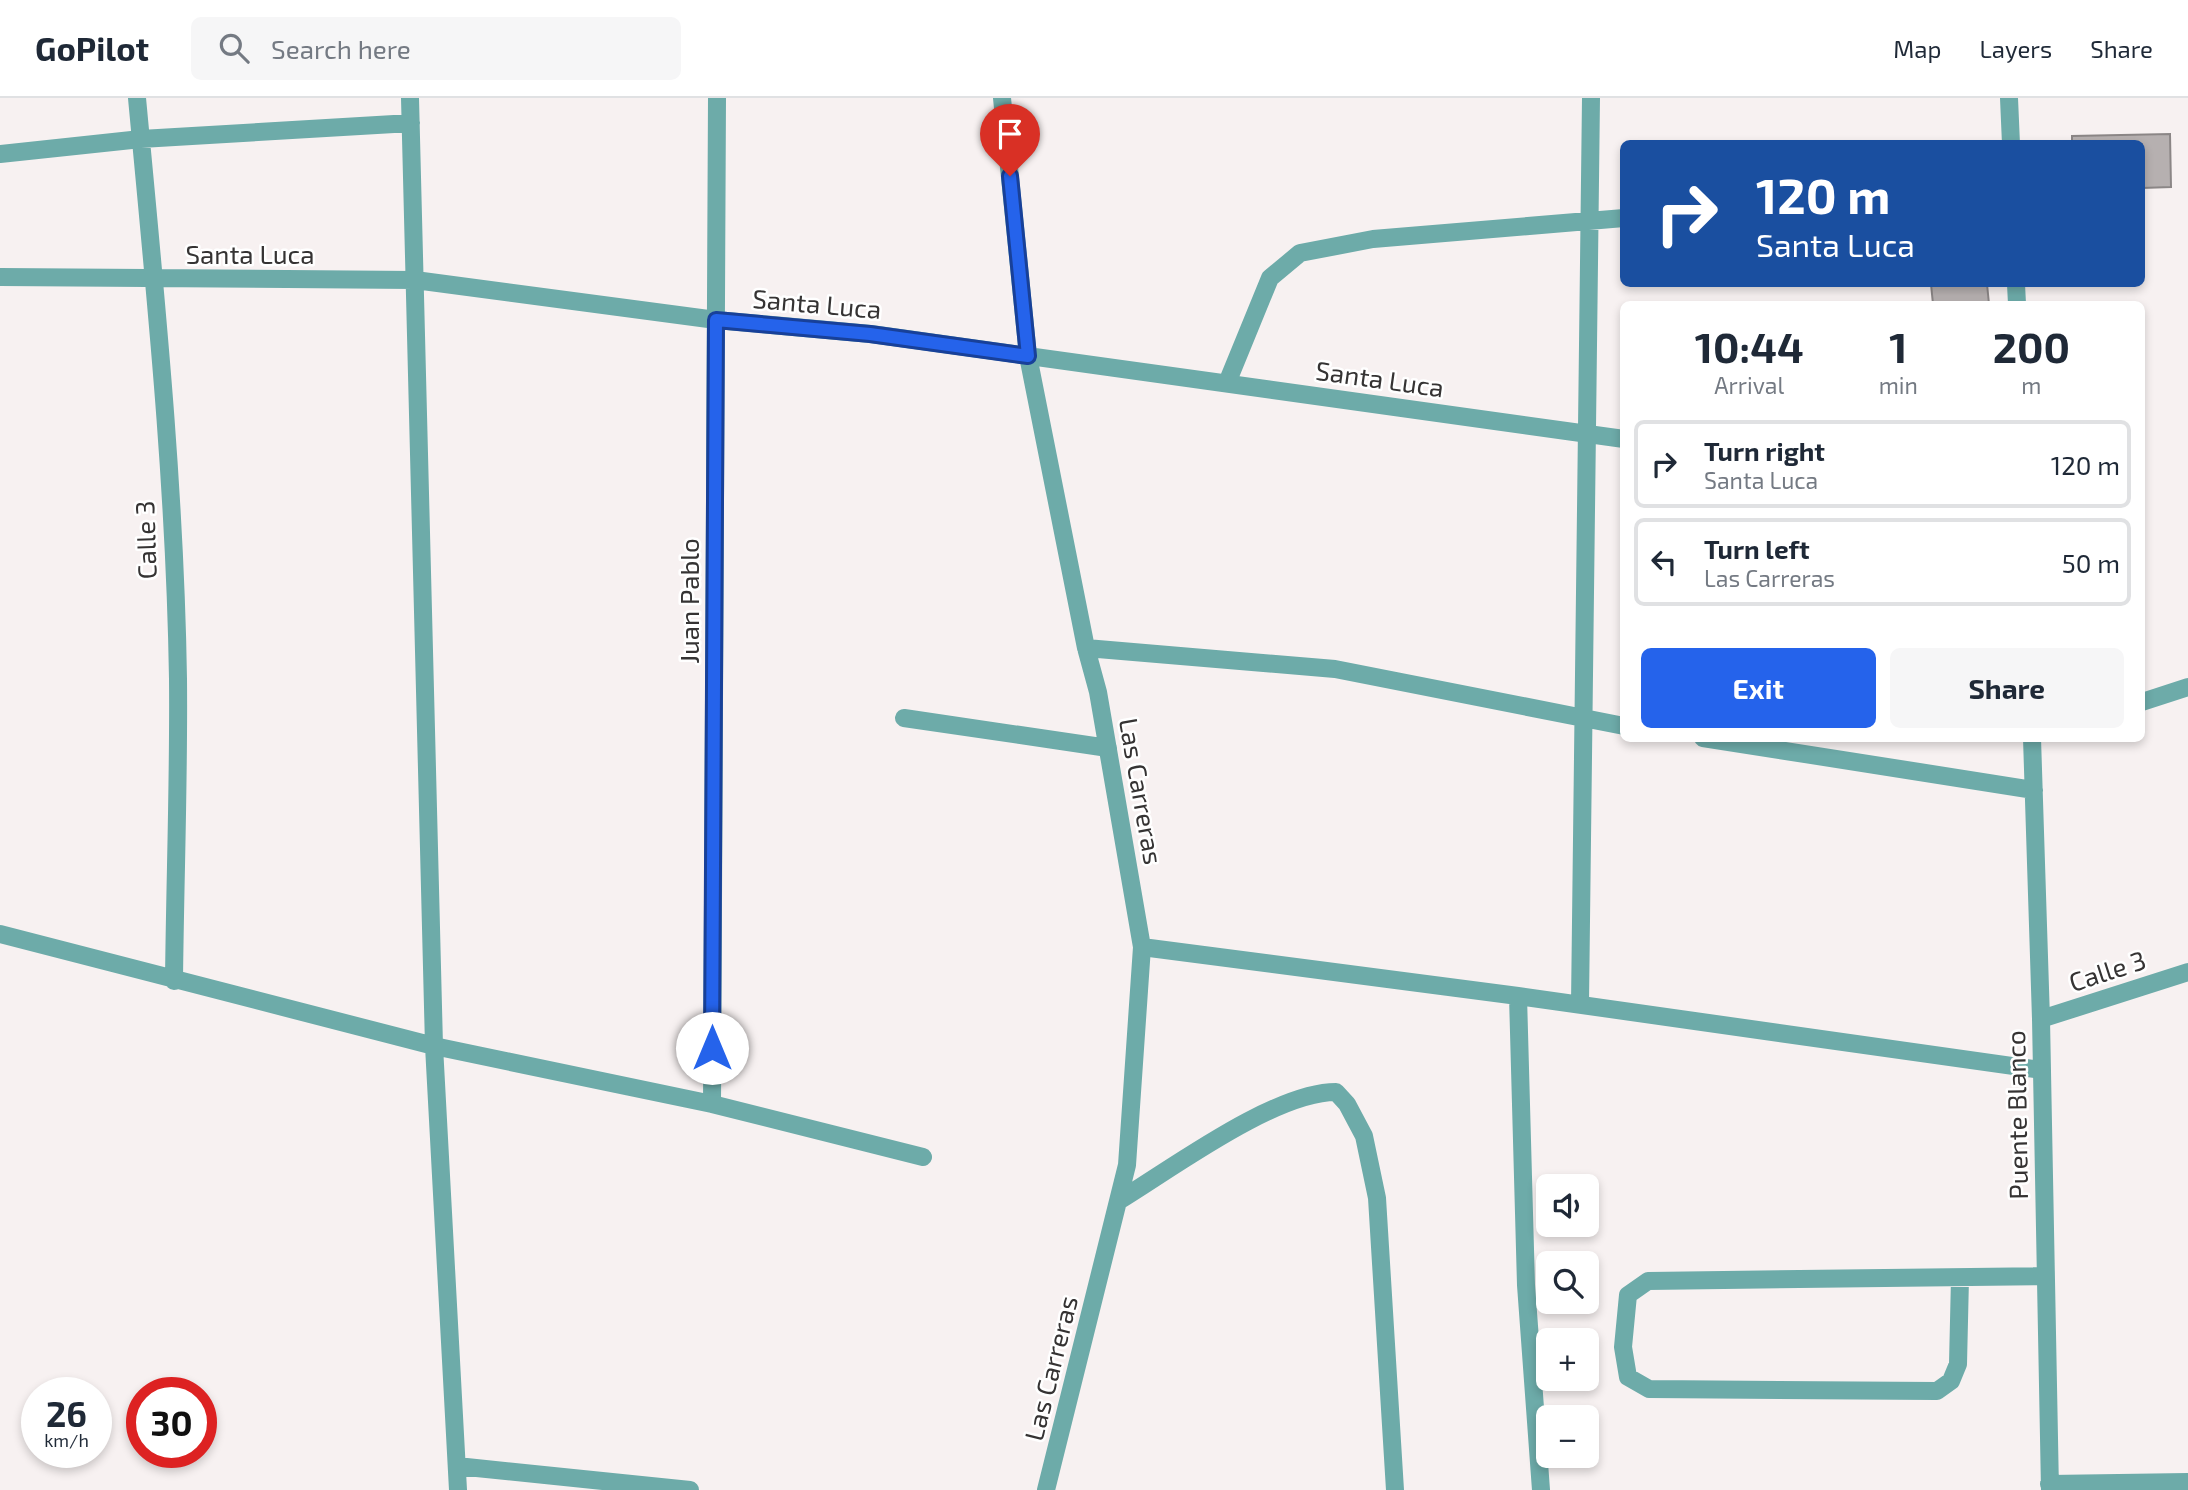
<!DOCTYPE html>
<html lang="en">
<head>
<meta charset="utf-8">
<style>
	:root { --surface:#fff; --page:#f6f6f7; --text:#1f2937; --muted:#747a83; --line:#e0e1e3; --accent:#2563eb }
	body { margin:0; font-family:"Exo 2",sans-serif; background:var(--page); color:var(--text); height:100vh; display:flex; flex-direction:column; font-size:26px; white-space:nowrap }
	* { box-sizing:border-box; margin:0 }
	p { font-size:23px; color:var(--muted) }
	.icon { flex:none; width:38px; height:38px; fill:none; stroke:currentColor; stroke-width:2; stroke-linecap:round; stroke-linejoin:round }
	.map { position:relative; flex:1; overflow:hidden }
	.details { position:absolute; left:1620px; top:203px; width:525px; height:441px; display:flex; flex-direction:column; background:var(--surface); border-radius:10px; box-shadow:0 4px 10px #0003 }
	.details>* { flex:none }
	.hud { position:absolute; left:1620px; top:42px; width:525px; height:147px; border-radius:10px; box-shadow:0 4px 10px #0003; background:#1a4fa0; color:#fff; overflow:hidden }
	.fabs { position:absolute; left:1536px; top:1076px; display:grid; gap:14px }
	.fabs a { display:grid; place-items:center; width:63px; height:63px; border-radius:10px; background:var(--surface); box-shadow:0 4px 10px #0003; font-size:35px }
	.speed { position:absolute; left:21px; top:1279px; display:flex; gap:14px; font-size:35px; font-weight:700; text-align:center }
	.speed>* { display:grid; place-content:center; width:91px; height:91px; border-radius:50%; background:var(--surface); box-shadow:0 4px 10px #0003; line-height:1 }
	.speed small { font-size:18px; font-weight:400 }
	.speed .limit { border:10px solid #d22; background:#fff; color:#111 }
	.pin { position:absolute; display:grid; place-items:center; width:60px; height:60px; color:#fff; margin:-72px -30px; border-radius:50% 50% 50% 0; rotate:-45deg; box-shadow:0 0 7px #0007 }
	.pin .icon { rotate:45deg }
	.me { position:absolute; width:77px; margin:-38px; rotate:0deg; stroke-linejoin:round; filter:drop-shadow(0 0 5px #0008) }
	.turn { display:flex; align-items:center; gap:24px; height:147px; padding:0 21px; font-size:32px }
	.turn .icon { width:91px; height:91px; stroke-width:2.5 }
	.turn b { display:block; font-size:49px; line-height:60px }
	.eta { display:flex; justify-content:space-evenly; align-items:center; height:119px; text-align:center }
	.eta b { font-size:42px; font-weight:700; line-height:49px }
	.button { display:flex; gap:14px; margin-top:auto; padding:14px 21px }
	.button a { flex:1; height:80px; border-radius:10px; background:var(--accent); color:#fff; font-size:28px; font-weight:700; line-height:80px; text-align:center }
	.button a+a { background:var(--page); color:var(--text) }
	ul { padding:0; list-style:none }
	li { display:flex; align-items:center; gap:21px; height:88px; margin:0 14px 10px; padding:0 7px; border:4px solid var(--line); border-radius:10px }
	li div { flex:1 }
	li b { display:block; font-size:26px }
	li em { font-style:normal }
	header { display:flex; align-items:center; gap:42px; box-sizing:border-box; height:98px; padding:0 35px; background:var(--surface); border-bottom:2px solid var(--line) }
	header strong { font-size:33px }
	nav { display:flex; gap:38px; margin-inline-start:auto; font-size:24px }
	.search { width:490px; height:63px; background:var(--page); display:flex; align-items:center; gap:18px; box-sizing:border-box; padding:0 24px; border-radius:10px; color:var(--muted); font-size:26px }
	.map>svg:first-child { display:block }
	.building { fill:#b6b0b0; stroke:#8b8686; stroke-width:2 }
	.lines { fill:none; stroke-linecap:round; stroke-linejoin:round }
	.minor { stroke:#6daba9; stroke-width:18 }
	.route-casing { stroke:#184099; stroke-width:18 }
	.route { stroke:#2563eb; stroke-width:12 }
	.labels { text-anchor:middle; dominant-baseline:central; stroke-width:5; stroke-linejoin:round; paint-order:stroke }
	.street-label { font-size:26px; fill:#353333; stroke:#fff }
</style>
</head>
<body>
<header>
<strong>GoPilot</strong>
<div class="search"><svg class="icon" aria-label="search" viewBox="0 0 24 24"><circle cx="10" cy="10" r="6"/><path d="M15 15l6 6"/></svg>Search here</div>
<nav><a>Map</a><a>Layers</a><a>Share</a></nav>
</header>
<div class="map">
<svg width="2188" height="1392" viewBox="0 0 2188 1392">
	<rect width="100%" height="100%" fill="#f7f1f1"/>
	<path class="building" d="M2170,36L2171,89L2142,90V46H2072V38Z
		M1931,186H1987L1989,206H1933Z"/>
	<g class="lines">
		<path class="minor" d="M137,0C155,193 175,386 178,581C179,681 175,782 174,883
			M410,0L434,948L458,1392
			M1002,0L1028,258L1086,550L1098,594L1142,849L1127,1067L1046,1392
			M2009,0L2011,46
			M0,56L141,41L411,25
			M0,179L415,182L716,222L871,236L1624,341
			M2016,186L2017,206
			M1227,285L1270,180L1300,155L1373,141L1624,120
			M1086,550L1335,571L1624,628
			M2142,604L2188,589
			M904,620L1108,650
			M1703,640L2034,692
			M2032,640L2041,921L2050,1392
			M0,836L434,948L712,1006L923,1059
			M1142,849L1518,898L2041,972
			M1518,898L1526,1187L1541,1392
			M1580,906L1591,0
			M2041,921L2188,874
			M712,1006L717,0
			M1120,1102C1174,1069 1275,994 1336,994L1347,1006L1364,1038L1377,1100L1395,1392
			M1960,1180L1958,1266L1951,1283L1937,1293L1649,1291L1628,1279L1623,1249L1628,1197L1648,1183L2044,1178
			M457,1368L690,1392
			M2049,1386L2188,1384"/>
	</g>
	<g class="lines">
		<defs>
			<path id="route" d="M712,950L716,222L870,236L1028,258L1010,78"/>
		</defs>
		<use href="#route" class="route-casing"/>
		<use href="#route" class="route"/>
	</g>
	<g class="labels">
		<g class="street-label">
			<text x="250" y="155">Santa Luca</text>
			<text transform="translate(817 205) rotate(5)">Santa Luca</text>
			<text transform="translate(1380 280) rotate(8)">Santa Luca</text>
			<text transform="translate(145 442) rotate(-92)">Calle 3</text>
			<text transform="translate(688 503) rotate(-90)">Juan Pablo</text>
			<text transform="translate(1142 693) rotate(80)">Las Carreras</text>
			<text transform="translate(2107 872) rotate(-18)">Calle 3</text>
			<text transform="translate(2016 1017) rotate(-91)">Puente Blanco</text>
			<text transform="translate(1050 1270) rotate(-76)">Las Carreras</text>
		</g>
	</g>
</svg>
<div class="fabs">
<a><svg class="icon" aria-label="sound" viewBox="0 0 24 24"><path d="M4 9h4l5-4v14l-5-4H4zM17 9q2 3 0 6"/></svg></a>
<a><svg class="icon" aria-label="search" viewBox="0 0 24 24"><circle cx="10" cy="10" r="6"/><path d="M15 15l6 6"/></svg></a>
<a>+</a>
<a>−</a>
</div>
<div class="speed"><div>26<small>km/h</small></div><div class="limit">30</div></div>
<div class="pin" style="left:1010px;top:78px;background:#d93025"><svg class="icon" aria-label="arrive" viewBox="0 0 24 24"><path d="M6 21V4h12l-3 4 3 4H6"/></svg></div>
<svg class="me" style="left:712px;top:950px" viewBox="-20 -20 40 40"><circle r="19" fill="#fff"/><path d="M0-13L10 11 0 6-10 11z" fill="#2563eb"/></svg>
<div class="hud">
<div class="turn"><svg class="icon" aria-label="right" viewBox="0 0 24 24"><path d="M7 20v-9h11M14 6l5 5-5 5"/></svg><div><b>120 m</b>Santa Luca</div></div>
</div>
<section class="details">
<div class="eta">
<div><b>10:44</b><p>Arrival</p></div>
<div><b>1</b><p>min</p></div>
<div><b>200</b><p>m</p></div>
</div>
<ul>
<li><svg class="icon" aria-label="right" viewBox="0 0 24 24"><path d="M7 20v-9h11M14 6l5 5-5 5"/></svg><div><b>Turn right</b><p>Santa Luca</p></div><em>120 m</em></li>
<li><svg class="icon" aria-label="left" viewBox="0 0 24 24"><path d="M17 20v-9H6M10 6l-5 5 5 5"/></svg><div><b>Turn left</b><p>Las Carreras</p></div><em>50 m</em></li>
</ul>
<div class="button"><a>Exit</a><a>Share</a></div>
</section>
</div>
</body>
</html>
